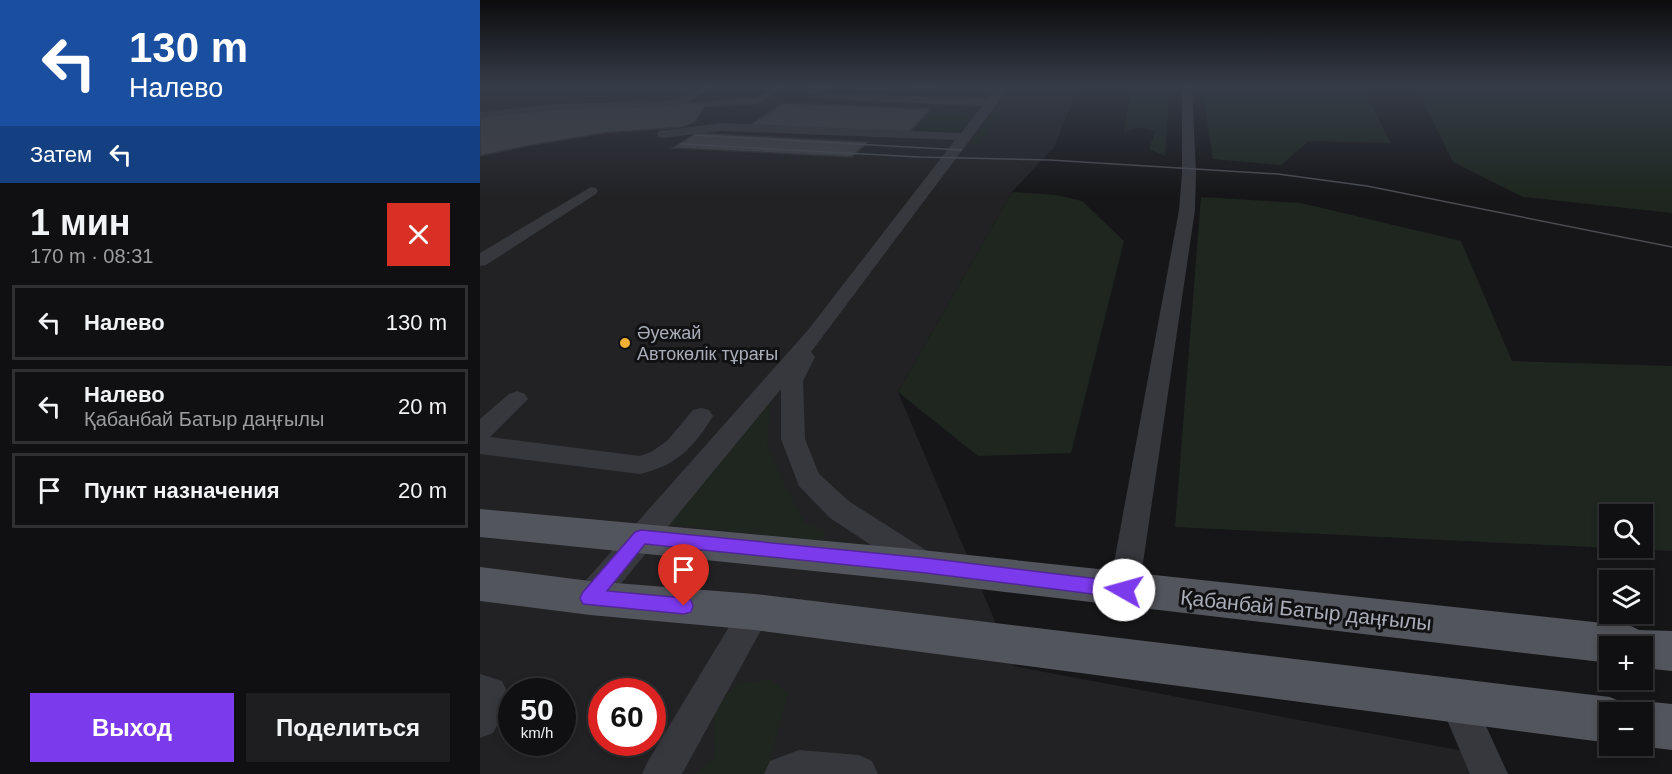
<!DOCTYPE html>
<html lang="ru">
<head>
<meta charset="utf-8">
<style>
	:root { --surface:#101012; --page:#1e1e20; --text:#f1f3f6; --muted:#9c9d9f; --line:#303032; --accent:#7c3aed }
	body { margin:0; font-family:Helvetica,sans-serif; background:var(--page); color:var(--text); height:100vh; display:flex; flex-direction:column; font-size:22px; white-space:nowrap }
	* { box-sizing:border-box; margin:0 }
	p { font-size:20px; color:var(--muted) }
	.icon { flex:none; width:33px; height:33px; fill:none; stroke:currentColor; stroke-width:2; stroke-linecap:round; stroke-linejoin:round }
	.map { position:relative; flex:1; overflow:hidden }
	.panel { display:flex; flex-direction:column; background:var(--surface); width:480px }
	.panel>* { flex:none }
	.hud { background:#1a4fa0; color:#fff; overflow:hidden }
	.controls { position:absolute; left:1119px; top:504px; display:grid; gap:12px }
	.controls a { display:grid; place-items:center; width:54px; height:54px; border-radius:0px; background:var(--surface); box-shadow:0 3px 9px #0003,0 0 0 2px var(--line); font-size:30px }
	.speed { position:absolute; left:18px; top:678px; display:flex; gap:12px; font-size:30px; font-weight:700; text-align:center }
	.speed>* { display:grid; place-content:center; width:78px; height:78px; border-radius:50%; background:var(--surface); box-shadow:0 3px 9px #0003,0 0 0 2px var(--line); line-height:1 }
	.speed small { font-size:15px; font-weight:400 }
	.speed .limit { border:9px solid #d22; background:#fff; color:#111 }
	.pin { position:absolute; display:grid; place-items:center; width:51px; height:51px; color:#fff; margin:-62px -26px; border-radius:50% 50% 50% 0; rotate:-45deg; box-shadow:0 0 6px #0007 }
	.pin .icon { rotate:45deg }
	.me { position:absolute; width:66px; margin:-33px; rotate:277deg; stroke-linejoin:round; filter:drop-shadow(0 0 4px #0008) }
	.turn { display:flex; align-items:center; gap:21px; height:126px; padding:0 30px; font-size:27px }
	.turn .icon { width:78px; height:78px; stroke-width:2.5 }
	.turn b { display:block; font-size:42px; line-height:51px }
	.then { display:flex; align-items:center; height:57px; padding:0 30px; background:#0003; gap:12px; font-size:22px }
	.round { display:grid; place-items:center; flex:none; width:63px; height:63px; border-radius:0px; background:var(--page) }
	.overview { display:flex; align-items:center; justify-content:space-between; height:102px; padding:0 30px }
	h1 { font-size:36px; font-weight:700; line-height:45px }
	.primary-button { display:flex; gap:12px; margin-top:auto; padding:12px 30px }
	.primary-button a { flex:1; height:69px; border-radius:0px; background:var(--accent); color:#fff; font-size:24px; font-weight:700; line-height:69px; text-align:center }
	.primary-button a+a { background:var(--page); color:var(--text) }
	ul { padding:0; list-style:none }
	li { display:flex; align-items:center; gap:18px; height:75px; margin:0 12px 9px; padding:0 18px; border:3px solid var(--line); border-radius:0px }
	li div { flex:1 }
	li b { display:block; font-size:22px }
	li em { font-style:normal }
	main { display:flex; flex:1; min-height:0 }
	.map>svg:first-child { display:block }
	.built { fill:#222225; fill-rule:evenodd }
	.green { fill:#1e261f; fill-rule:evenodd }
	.building { fill:#404145; stroke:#303034; stroke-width:1.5 }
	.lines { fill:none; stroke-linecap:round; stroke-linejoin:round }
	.minor { fill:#37383d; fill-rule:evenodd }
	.major { fill:#53555c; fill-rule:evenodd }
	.tram { stroke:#4a4c52; stroke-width:1.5 }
	.route { fill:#7c3aed; stroke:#51269a; stroke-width:1.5 }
	.poi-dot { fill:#f2b134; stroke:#111113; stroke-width:2 }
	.labels { text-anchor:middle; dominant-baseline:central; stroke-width:6; stroke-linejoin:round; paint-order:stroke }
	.poi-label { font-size:18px; fill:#a8adb8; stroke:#111113; text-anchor:start }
	.near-street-label { font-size:21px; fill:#a8adb8; stroke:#111113 }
</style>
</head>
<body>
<main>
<section class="panel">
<div class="hud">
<div class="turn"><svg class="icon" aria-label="left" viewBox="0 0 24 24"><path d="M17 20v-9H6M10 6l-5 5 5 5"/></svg><div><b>130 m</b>Налево</div></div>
<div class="then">Затем<svg class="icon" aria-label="left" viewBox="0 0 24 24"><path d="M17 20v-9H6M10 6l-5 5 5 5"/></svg></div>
</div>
<div class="overview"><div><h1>1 мин</h1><p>170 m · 08:31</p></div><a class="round" style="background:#d93025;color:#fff"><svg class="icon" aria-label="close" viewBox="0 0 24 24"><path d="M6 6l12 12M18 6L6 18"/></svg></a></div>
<ul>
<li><svg class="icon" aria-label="left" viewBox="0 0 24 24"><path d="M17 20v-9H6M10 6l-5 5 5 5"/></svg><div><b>Налево</b></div><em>130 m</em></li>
<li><svg class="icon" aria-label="left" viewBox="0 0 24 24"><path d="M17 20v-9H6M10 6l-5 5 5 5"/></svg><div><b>Налево</b><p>Қабанбай Батыр даңғылы</p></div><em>20 m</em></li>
<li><svg class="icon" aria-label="arrive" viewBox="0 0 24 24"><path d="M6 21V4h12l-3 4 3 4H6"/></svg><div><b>Пункт назначения</b></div><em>20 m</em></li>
</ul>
<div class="primary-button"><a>Выход</a><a>Поделиться</a></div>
</section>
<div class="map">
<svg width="1192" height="774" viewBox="0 0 1192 774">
	<rect width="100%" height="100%" fill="#161618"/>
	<path class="built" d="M0,87H598L574,147L532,192L418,392L534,666L989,752L997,774H0ZM32,692H82V742H32ZM122,692H172V742H122Z"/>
	<path class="green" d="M651,87H690L685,156L669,149L675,132C664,127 655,126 644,133Z
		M722,87H882L911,143L829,141L801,165L733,159Z
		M929,87H1192V213L1043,197L973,162L943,101Z
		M512,111H522L500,144H491Z
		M451,114L496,116L480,134L432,132Z
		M532,192L577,195L602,201L644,241L591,453L498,456L418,392Z
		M721,197L821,203L981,241L1032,361L1192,366V551L695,527ZM1130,514H1162V548H1130Z
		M294,388L290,407L287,444L301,478L324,522L345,531L342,542L187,524Z
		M290,679L308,693L286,774H214L235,758L234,709L257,684Z"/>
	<path class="building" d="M332,87H353L345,93H325Z
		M436,87H453L448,92H431Z
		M227,102L215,122L203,127L124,133L47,146L0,156V115L37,111Z
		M303,103L450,109L429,133L270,125Z
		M216,133L388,142L372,157L192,148Z"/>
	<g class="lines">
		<path class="minor" d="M220,87H234L205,104L187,107L75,110L0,118V112L75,104L187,101L198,99Z
			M295,87H309L278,104L226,107L220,104L226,101L276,98Z
			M516,87H527L516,105L331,352L335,357L323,381L325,439L339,474L370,502L452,554L457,563L452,572L442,575L432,572L350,518L319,486L301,439V389L121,608L110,612L99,608L95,598L99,588L328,330L475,140L241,131L183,138L179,137L177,134L179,131L241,123L481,133L502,106L339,99L334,96L339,93L507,99Z
			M702,87H712L716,173L715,210L659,590L655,599L644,603L633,599L629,590L699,210L702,173Z
			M111,187L116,188L118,191L116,194L6,265L0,266V253Z
			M37,391L45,394L48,399L10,437L160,456L171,452L187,441L213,410L221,408L229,410L233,416C214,447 196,466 160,474L0,454V419L29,394Z
			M275,598L286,602L291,612L202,774H162L168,761L264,602Z
			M0,674L22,681L31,700L13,733L0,738Z
			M977,683L989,689L1028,774H990L959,701L965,689Z
			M319,750L379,755L392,761L398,774H284L290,761Z"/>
		<path class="major" d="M0,509L432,549L1151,626L1159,630L1192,631V671L1162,668V646H1130V663L432,581L0,537Z
			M0,567L110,581L275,594L1130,697L1146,704L1147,707L1162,701L1192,704V750L1159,746H1162V712H1130V743L275,630L110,615L0,601Z"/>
		<path class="tram" d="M214,135L481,150
			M201,144L439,157L570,160L798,174L887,186L1192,247"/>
	</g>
	<linearGradient id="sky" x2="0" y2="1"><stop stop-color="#0c0c0d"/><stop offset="0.44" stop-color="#363c48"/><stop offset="1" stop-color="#363c48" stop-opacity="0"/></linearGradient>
	<rect width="1192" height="196" fill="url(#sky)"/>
	<path class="route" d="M161,530L446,558L644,582L651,584L654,590L651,596L644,598L446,573L165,544L127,591L204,598L211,600L213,606L211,612L204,614L103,604L100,598L103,592L155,532Z"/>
	<circle class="poi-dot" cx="145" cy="343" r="6"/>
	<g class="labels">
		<g class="poi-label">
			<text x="157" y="333">Әуежай<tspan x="157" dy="21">Автокөлік тұрағы</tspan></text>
		</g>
		<g class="near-street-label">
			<text transform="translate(826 610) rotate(6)">Қабанбай Батыр даңғылы</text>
		</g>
	</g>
</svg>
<div class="controls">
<a><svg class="icon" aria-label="search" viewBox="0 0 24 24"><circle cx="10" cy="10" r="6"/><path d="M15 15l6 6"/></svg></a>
<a><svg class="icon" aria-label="layers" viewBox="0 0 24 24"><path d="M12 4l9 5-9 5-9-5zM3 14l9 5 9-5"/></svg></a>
<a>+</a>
<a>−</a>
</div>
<div class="speed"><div>50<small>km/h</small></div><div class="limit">60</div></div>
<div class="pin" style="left:204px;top:606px;background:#d93025"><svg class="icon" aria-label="arrive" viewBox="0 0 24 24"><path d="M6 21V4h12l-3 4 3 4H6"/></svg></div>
<svg class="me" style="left:644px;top:590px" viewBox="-20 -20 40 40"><circle r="19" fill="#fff"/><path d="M0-13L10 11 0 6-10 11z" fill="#7c3aed"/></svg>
</div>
</main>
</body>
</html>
